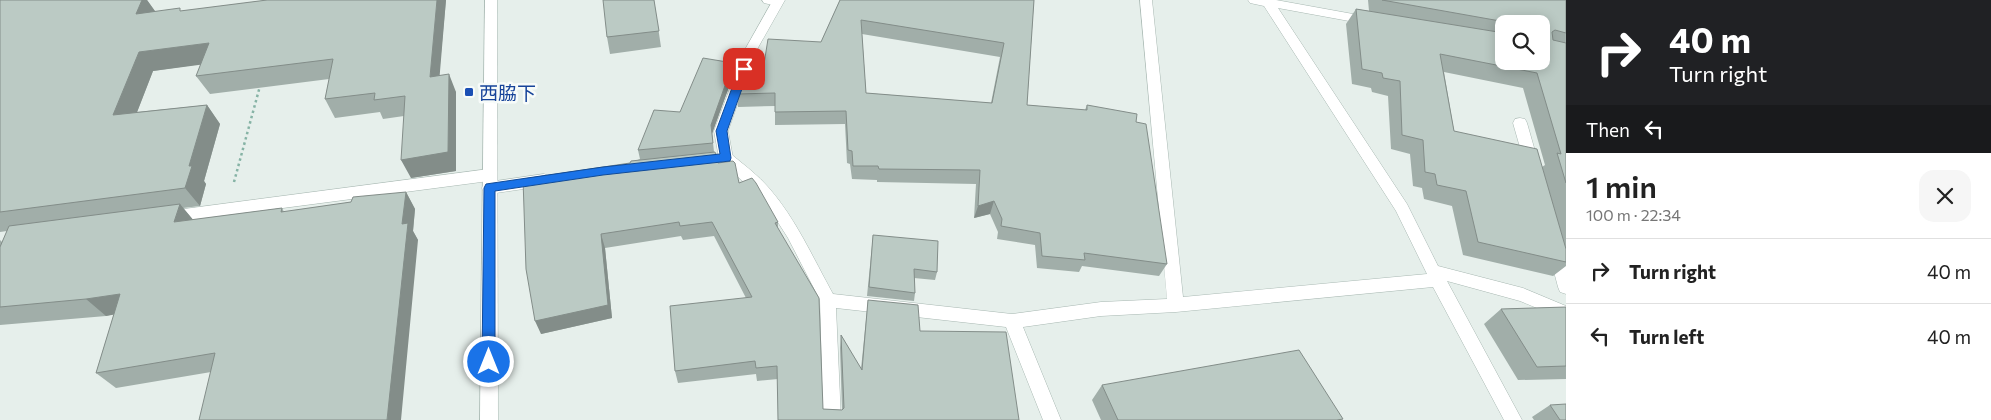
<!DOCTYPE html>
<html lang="en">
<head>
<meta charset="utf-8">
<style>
	:root { --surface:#fff; --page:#f6f6f6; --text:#222; --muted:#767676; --line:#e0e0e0 }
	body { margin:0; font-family:Commissioner,"Noto Sans JP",sans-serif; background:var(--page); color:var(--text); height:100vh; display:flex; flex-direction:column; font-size:19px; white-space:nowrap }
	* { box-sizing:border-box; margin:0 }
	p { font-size:16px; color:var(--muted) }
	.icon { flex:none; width:28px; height:28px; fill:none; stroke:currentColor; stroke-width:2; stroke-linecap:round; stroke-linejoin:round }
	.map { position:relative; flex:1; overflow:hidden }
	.drawer { display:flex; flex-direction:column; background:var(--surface); width:425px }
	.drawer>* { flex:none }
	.guide { background:#202124; color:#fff; overflow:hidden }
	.fabs { position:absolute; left:1495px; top:15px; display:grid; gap:10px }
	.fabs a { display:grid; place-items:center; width:55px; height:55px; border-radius:10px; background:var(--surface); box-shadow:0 2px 12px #0003; font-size:25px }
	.pin { position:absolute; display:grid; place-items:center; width:42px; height:42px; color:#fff; margin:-21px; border-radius:10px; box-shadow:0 2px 8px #0006 }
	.me { position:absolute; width:55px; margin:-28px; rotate:0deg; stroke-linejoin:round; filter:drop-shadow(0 0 4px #0008) }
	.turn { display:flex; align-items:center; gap:18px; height:105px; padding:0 20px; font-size:22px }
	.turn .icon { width:65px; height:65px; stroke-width:2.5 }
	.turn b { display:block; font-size:35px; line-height:42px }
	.then { display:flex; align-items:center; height:48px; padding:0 20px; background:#0003; gap:10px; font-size:19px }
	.round { display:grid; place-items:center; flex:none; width:52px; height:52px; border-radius:15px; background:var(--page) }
	.headline { display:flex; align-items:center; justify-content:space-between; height:85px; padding:0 20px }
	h1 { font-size:30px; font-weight:600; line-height:38px }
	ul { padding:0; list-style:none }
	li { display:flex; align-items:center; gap:15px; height:65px; padding:0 20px; border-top:1px solid var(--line) }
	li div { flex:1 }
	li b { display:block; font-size:19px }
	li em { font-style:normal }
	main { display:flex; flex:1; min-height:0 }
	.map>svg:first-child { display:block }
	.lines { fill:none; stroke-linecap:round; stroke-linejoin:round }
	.service-casing { stroke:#a8b8b2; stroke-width:1 }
	.minor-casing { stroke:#a8b8b2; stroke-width:1 }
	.tertiary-casing { stroke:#a8b8b2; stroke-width:1 }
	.path { stroke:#86b3a5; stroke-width:2.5; stroke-dasharray:2.5 3; stroke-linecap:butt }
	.service { fill:#fff; fill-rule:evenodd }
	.minor { fill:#fff; fill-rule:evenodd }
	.tertiary { fill:#fff; fill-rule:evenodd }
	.wall { fill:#a1aea9; fill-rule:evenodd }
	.shaded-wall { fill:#838d89 }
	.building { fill:#bbcac4; stroke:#838d89; fill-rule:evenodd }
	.route { fill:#1a73e8; stroke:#114b97 }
	.transit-dot { fill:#1a4fb4; stroke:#f7fbf9; stroke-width:2 }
	.labels { text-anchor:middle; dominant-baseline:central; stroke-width:5; stroke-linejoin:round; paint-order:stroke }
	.transit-label { font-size:19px; fill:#164399; stroke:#f7fbf9; text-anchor:start }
</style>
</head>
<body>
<main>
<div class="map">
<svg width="1566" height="420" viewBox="0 0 1566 420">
	<rect width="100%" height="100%" fill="#e6efeb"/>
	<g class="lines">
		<defs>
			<path id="service" d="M773,0H785L755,53L728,131L733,158L731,162L726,163L721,162L719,158L714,131L743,53Z"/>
			<path id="minor" d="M762,0H782L783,2L777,6L764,3Z
				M1140,0H1152L1183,297L1427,274L1396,211L1264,6L1250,3L1248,0H1276L1375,18L1377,21L1371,25L1278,8L1407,204L1438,266L1523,288L1566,306V320L1520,301L1447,281L1522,420H1504L1433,287L1176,312L1101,316L1023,327L1061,420H1043L1006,327L836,308L841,420H823L820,300L788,238L772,213L753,190L723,164L698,166L693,165L691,161L693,157L726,153L731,154C744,165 758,175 769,188C796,219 813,258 833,294L1012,314L1101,302L1167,299Z
				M1520,118L1525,119L1527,123L1539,165L1537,169L1532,170L1527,169L1525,165L1513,123L1515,119Z
				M489,169L494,171L496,175L494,179L489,181L169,223L164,221L161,217L164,213L169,211Z
				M544,174L549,176L551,180L549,184L544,186L489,194L484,192L482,188L484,184L489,182Z
				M1556,243L1561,245L1566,257V294L1560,292L1558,287L1548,249L1551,245Z"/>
			<path id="tertiary" d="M485,0H497L498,420H480Z"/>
		</defs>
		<use href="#service" class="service-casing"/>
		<use href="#minor" class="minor-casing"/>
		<use href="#tertiary" class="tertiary-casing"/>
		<path class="path" d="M234,182L260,86"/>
		<use href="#service" class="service"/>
		<use href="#minor" class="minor"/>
		<use href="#tertiary" class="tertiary"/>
	</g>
	<path class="wall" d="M0,0H147L155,11H182L267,0H446L439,75L456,92V171L411,178L404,116L383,119L380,112L335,118L325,99L329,79L210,94L196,76L201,64L153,71L137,112L207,105L220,124L204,181L206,184L200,206L183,208L193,220L282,208L284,212L351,202L406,192L415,209L413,231L418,240L211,372L116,388L96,373L114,314L106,316L0,325V240L2,242L7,231L0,232Z
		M654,0L661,47L610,54L607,37Z
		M840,0H1034L1027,105L1085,110L1087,105L1136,122L1167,264L1159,276L1082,266L1079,272L1037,268L1035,245L997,239L998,232L990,214L974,218L976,184L877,182V180L852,179L850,164L847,163L845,124L775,125V106L738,107L737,94L764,64L821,42ZM862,34L1000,57L991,103L866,93Z
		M1368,0H1566V266L1553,276L1463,255L1452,206L1424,199L1422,188L1413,186L1410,154L1391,149L1388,96L1372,92L1371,88L1352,84L1346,24L1356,9L1369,11ZM1504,24H1541L1504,61ZM1444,72L1523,88L1545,165L1542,167L1454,131Z
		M733,63L734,73L712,133L714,152L718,163L778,222V228L823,409L842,410L840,348L841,335L861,369L868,300L920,331L1019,420H778V379L757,381L756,374L678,383L675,371L746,298L714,236L683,240L681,236L605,248L612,318L541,334L630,163L640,159L638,150Z
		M873,235L937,272L935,280L914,278L915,293L914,301L867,296Z
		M1566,307V379L1518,380L1484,324L1501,309Z
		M1102,385L1343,419L1341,420H1101L1092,400Z
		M1550,405L1566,420H1534L1532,417Z"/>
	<path class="shaded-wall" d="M142,0H147L157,14H136Z
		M437,0H446L438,95L430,77Z
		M209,43L221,62L153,71L129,133L113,115L139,52Z
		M733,63L734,73L712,134L711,125Z
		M449,74L456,92V171L411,178L401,160Z
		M207,105L220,124L204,181L206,184L200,206L185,188L189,166Z
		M406,192L415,209L413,231L418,240L401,420H387L402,224Z
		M994,201L990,214L974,218L978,206Z
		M180,204L195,222H174Z
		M601,234L605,248L612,318L541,334L535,321Z
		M120,294L139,310L106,316L86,299Z"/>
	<path class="building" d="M0,0H142L136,14L180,8V11L267,0H437L430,77L449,74L448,152L401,160L405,96L374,100L375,93L325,99L333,59L196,76L209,43L139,52L113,115L207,105L189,166H192L185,188L0,212Z
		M603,0H654L659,31L607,37Z
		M840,0H1034L1027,105L1087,110V105L1137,114L1136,122L1146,124L1167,264L1084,253L1085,260L1042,256L1040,233L1001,226L1002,219L994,201L978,206L980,170L879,169L878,166H853L852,151L848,150L846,111L775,112V93L737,94L749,61L764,64L768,39L821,42ZM861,20L1004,43L992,103L866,93Z
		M1382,0H1566V33L1555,30L1552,32L1553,40L1566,43V183L1557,153L1561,154L1537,73L1440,54L1454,131L1537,149L1566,249V262L1478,242L1466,191L1437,185L1435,174L1425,172L1423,140L1402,135L1400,81L1383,78L1382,73L1362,69L1356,9L1504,33V61H1541V24H1517Z
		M703,58L733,63L711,125L713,143L638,150L654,110L680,112Z
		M715,152L718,163L733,161L735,163L739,183L752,178L756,183L778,222L775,223L819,298L823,409L842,410L844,408L841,335L862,370L868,300L918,305L920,331L1006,332L1019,420H778L777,366L756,368L755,361L675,371L670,306L752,297L712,222L680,226L679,222L601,234L608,305L535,321L526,269L523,179L630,163L631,161Z
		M406,192L402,224L408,223L387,420H199L215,353L96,373L120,294L86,299L0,307V247L9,226L180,204L174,222L282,208L281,212L351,202L353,197Z
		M873,235L938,241L937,272L914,269L915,293L869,287Z
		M1566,307V366L1537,367L1501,309Z
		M1299,350L1343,419L1337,420H1118L1102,385Z
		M1566,404V420H1560L1550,405Z"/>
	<path class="route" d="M744,66L749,69L727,131L731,158L730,161L603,175L495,191V362L493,366L489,368L484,366L482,362L484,188L486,184L603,167L720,154L716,131L739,69Z"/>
	<rect class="transit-dot" x="464" y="87" width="10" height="10" rx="2.5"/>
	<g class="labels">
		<g class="transit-label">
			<text x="479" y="92">西脇下</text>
		</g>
	</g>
</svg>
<div class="fabs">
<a><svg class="icon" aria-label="search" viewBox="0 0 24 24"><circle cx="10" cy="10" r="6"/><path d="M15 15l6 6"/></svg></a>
</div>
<div class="pin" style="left:744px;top:69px;background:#d93025"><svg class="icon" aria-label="arrive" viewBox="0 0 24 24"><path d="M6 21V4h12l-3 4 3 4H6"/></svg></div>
<svg class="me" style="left:489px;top:362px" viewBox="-20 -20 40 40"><circle r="17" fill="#1a73e8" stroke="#fff" stroke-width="3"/><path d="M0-11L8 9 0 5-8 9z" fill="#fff"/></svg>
</div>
<section class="drawer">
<div class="guide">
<div class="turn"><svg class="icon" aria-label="right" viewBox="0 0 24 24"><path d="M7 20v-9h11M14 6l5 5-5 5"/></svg><div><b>40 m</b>Turn right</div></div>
<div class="then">Then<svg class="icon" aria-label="left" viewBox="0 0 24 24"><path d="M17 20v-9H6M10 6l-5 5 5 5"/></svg></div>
</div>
<div class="headline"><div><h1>1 min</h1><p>100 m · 22:34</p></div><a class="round"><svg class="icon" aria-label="close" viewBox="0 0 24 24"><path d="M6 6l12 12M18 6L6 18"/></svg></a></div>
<ul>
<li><svg class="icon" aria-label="right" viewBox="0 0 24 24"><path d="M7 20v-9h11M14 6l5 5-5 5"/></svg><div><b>Turn right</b></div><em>40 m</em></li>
<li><svg class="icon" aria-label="left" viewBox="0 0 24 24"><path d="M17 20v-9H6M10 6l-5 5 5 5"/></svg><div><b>Turn left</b></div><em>40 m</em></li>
</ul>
</section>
</main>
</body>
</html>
